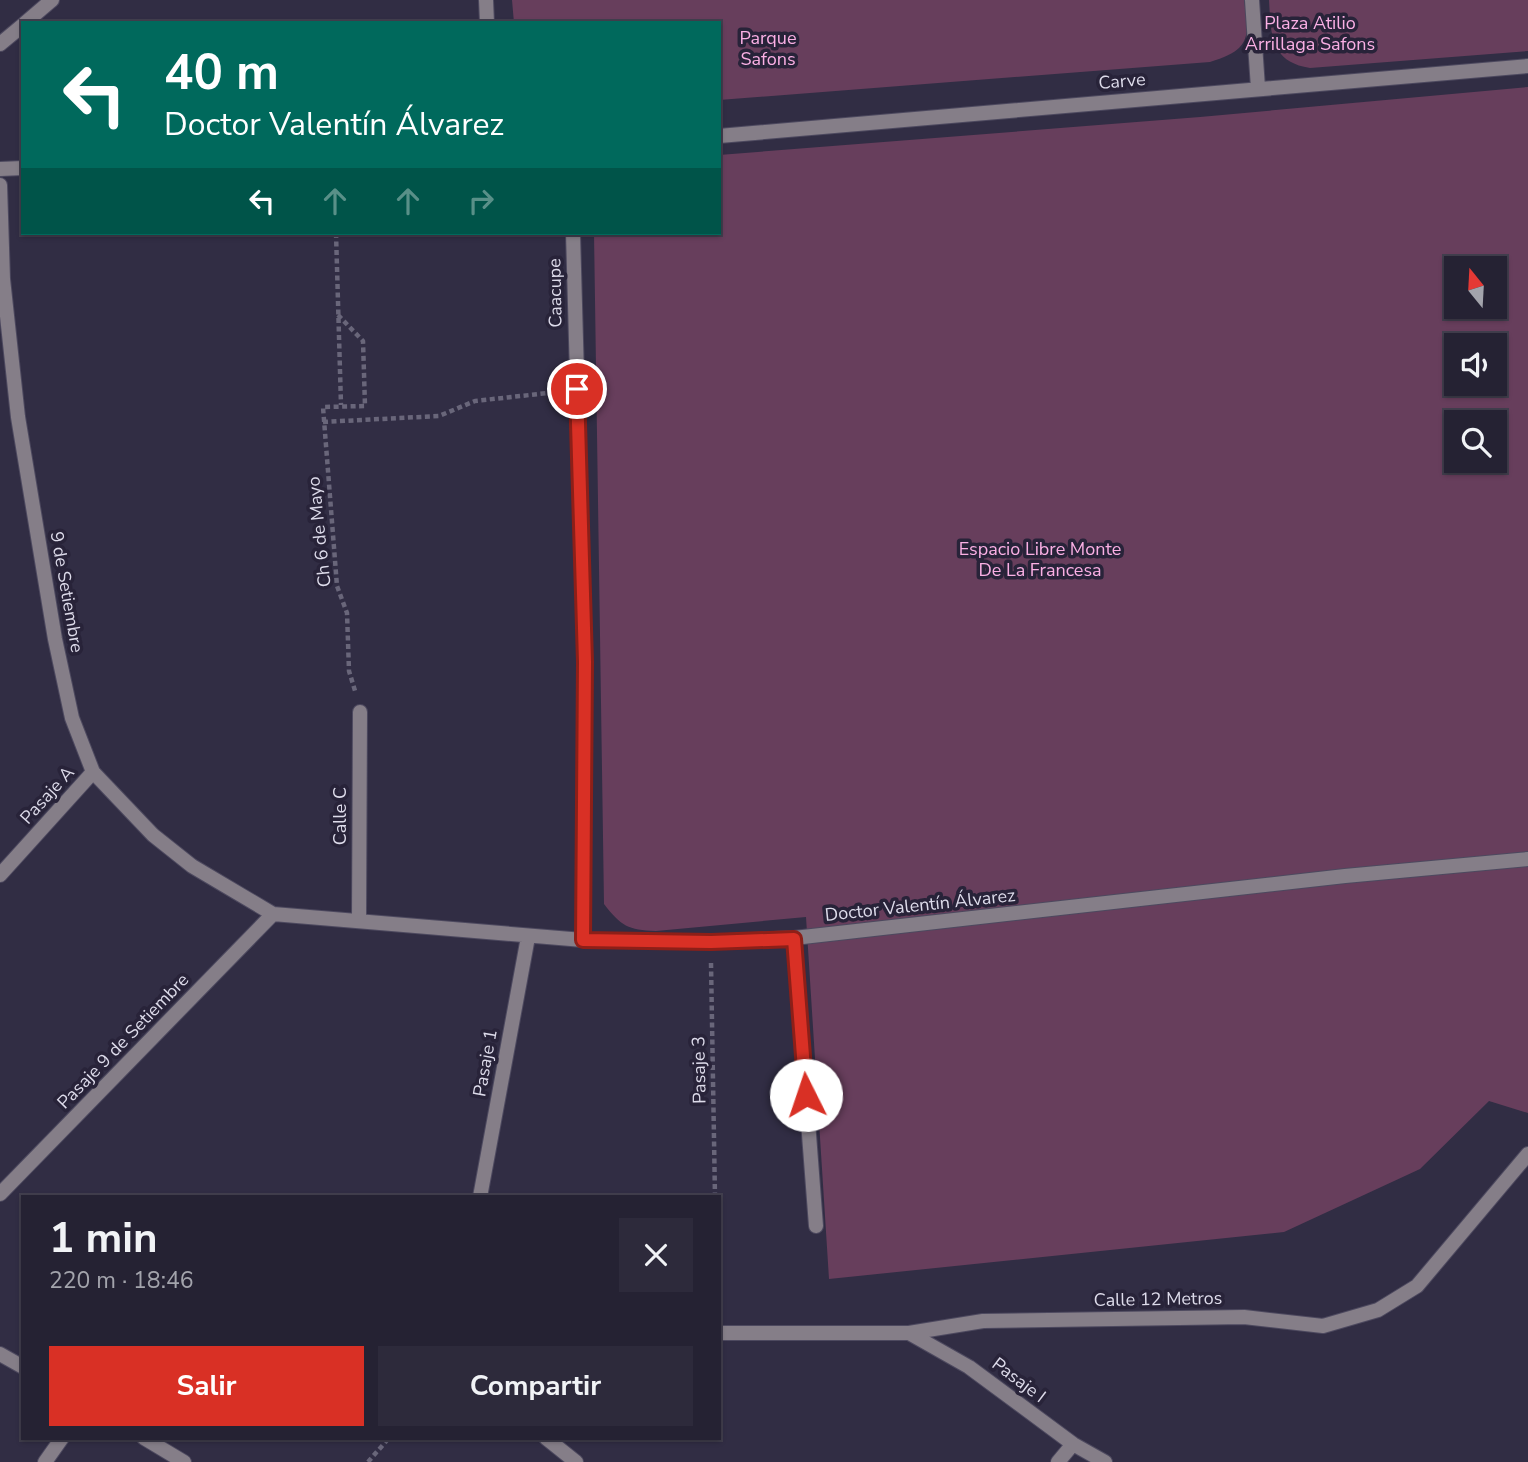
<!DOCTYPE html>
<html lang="es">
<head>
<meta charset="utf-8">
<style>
	:root { --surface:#252233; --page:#2d2a3b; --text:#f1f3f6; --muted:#a3a4ac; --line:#423f4e; --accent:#d93025 }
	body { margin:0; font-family:"Nunito Sans",sans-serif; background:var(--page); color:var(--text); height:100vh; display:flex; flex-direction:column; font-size:26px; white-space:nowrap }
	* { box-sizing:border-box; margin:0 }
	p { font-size:23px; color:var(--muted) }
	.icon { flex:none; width:38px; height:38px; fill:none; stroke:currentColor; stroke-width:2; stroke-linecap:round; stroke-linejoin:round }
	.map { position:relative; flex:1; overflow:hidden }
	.drawer { position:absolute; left:21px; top:1195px; width:700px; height:245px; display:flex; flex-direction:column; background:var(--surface); border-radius:0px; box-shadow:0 2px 5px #0004,0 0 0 2px var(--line) }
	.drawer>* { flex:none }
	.top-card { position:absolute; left:21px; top:21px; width:700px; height:214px; border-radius:0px; box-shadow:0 2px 5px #0004,0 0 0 2px var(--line); background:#00695c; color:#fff; overflow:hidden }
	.needle { width:46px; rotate:342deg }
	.tools { position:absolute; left:1444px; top:256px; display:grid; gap:14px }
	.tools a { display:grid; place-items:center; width:63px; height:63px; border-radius:0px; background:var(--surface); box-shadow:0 2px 5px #0004,0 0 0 2px var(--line); font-size:35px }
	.pin { position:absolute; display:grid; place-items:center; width:60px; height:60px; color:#fff; margin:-30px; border:4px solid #fff; border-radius:50%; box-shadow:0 2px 7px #0007 }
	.me { position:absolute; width:77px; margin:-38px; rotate:356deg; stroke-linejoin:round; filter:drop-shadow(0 0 5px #0008) }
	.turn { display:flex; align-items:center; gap:24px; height:147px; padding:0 28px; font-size:32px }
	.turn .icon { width:91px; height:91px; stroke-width:2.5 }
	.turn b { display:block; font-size:49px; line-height:60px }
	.lanes { display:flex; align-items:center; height:66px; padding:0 28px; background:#0003; justify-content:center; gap:35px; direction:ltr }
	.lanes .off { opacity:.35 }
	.round { display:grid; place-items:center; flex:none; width:74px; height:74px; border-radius:0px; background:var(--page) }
	.headline { display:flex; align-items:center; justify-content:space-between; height:119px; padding:0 28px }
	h1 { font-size:42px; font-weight:700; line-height:52px }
	.button { display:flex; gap:14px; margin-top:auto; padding:14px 28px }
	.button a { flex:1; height:80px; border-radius:0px; background:var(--accent); color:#fff; font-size:28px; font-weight:700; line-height:80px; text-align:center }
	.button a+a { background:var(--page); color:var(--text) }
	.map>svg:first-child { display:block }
	.green { fill:#673e5c; fill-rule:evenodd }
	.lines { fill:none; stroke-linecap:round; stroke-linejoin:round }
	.minor-casing { stroke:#4d495f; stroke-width:16 }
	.path { stroke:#69667a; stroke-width:4.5; stroke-dasharray:5 3.5; stroke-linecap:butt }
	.minor { stroke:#857e88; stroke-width:14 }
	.route-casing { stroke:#8d1f18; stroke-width:18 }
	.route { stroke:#d93025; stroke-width:12 }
	.labels { text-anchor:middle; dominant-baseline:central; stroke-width:7; stroke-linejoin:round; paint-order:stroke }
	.park-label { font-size:18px; fill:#faafe4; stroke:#282339 }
	.street-label { font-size:18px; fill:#dddbea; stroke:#282339 }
</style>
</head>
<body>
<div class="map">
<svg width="1528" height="1462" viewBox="0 0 1528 1462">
	<rect width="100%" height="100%" fill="#312d44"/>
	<path class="green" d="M512,0H1244C1250,38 1250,50 1210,62L719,100V23H514Z
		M1269,0H1528V51L1310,68C1270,62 1271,34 1269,0Z
		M1528,87V1113L1489,1101L1420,1169L1284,1232L829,1279L806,917L656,931C628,930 621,926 604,904L594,233H719V155L1200,117ZM1456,268H1494V306H1456ZM1456,345H1494V383H1456ZM1456,422H1494V460H1456Z"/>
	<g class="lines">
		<defs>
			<path id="minor" d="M486,0L487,23
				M1252,0L1258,88
				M25,23L52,0
				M0,44L23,25
				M719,136L1528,66
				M0,169L23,168
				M0,185L3,279L18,417L55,639L72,718L93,772L153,835L192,866L273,914L583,940L711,942L794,938L1345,876L1528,859
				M573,233L585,662L583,940
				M0,875L93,772
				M359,920L360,712
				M794,938L816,1226
				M0,1194L273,914
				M480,1197L528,937
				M719,1333H909L983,1321L1244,1317L1323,1326L1378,1310L1417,1286L1528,1154
				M909,1333L969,1367L1073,1444L1105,1462
				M0,1354L23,1367
				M144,1438L184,1462
				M546,1438L576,1462
				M45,1462L62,1438
				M1058,1462L1073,1444"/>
		</defs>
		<use href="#minor" class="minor-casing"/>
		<path class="path" d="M336,233L341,405
			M338,315L363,341L365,406L323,407L337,586L347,613L349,671L356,694
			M323,422L439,416L475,401L557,392
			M711,963L715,1197
			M368,1462L389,1438"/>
		<use href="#minor" class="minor"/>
	</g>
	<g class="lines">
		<defs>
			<path id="route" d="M577,389L585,662L583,940L711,942L794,939L806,1095"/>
		</defs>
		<use href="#route" class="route-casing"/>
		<use href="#route" class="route"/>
	</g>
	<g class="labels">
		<g class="park-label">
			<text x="1310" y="23">Plaza Atilio<tspan x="1310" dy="21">Arrillaga Safons</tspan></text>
			<text x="768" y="38">Parque<tspan x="768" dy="21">Safons</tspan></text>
			<text x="1040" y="549">Espacio Libre Monte<tspan x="1040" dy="21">De La Francesa</tspan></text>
		</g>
		<g class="street-label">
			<text transform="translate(1122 81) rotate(-5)">Carve</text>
			<text transform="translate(555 293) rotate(-91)">Caacupe</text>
			<text transform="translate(319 532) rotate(-96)">Ch 6 de Mayo</text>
			<text transform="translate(67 592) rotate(80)">9 de Setiembre</text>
			<text transform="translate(47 795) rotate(-48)">Pasaje A</text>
			<text transform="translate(340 816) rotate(-90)">Calle C</text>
			<text transform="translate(920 905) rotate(-6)">Doctor Valentín Álvarez</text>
			<text transform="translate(123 1041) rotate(-46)">Pasaje 9 de Setiembre</text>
			<text transform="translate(485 1063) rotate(-80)">Pasaje 1</text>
			<text transform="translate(699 1070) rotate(-91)">Pasaje 3</text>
			<text transform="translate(1158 1299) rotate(-1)">Calle 12 Metros</text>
			<text transform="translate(1019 1380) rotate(37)">Pasaje I</text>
		</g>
	</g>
</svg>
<div class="tools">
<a><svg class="needle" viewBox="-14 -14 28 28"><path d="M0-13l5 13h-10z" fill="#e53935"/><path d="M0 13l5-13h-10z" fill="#a3a4ac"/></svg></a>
<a><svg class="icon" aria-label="sound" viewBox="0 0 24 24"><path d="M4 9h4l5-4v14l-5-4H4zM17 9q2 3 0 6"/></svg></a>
<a><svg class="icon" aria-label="search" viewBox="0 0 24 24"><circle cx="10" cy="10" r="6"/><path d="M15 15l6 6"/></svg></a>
</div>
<div class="pin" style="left:577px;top:389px;background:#d93025"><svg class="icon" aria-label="arrive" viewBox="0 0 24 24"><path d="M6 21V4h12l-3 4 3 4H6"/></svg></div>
<svg class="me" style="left:806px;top:1095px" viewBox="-20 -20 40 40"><circle r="19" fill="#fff"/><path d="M0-13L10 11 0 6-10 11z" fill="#d93025"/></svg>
<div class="top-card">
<div class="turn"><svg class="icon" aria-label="left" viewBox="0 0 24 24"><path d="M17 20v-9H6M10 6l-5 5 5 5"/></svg><div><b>40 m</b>Doctor Valentín Álvarez</div></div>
<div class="lanes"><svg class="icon" aria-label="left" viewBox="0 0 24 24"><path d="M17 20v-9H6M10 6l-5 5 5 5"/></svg><svg class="icon off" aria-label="ahead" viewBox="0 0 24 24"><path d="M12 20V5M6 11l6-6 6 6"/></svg><svg class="icon off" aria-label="ahead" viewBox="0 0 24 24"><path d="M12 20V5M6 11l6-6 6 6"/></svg><svg class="icon off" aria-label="right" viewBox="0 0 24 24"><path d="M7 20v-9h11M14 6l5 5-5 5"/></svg></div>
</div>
<section class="drawer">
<div class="headline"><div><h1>1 min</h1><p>220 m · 18:46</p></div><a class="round"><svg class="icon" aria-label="close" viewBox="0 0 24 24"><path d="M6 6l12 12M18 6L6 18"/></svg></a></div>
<div class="button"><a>Salir</a><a>Compartir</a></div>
</section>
</div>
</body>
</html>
